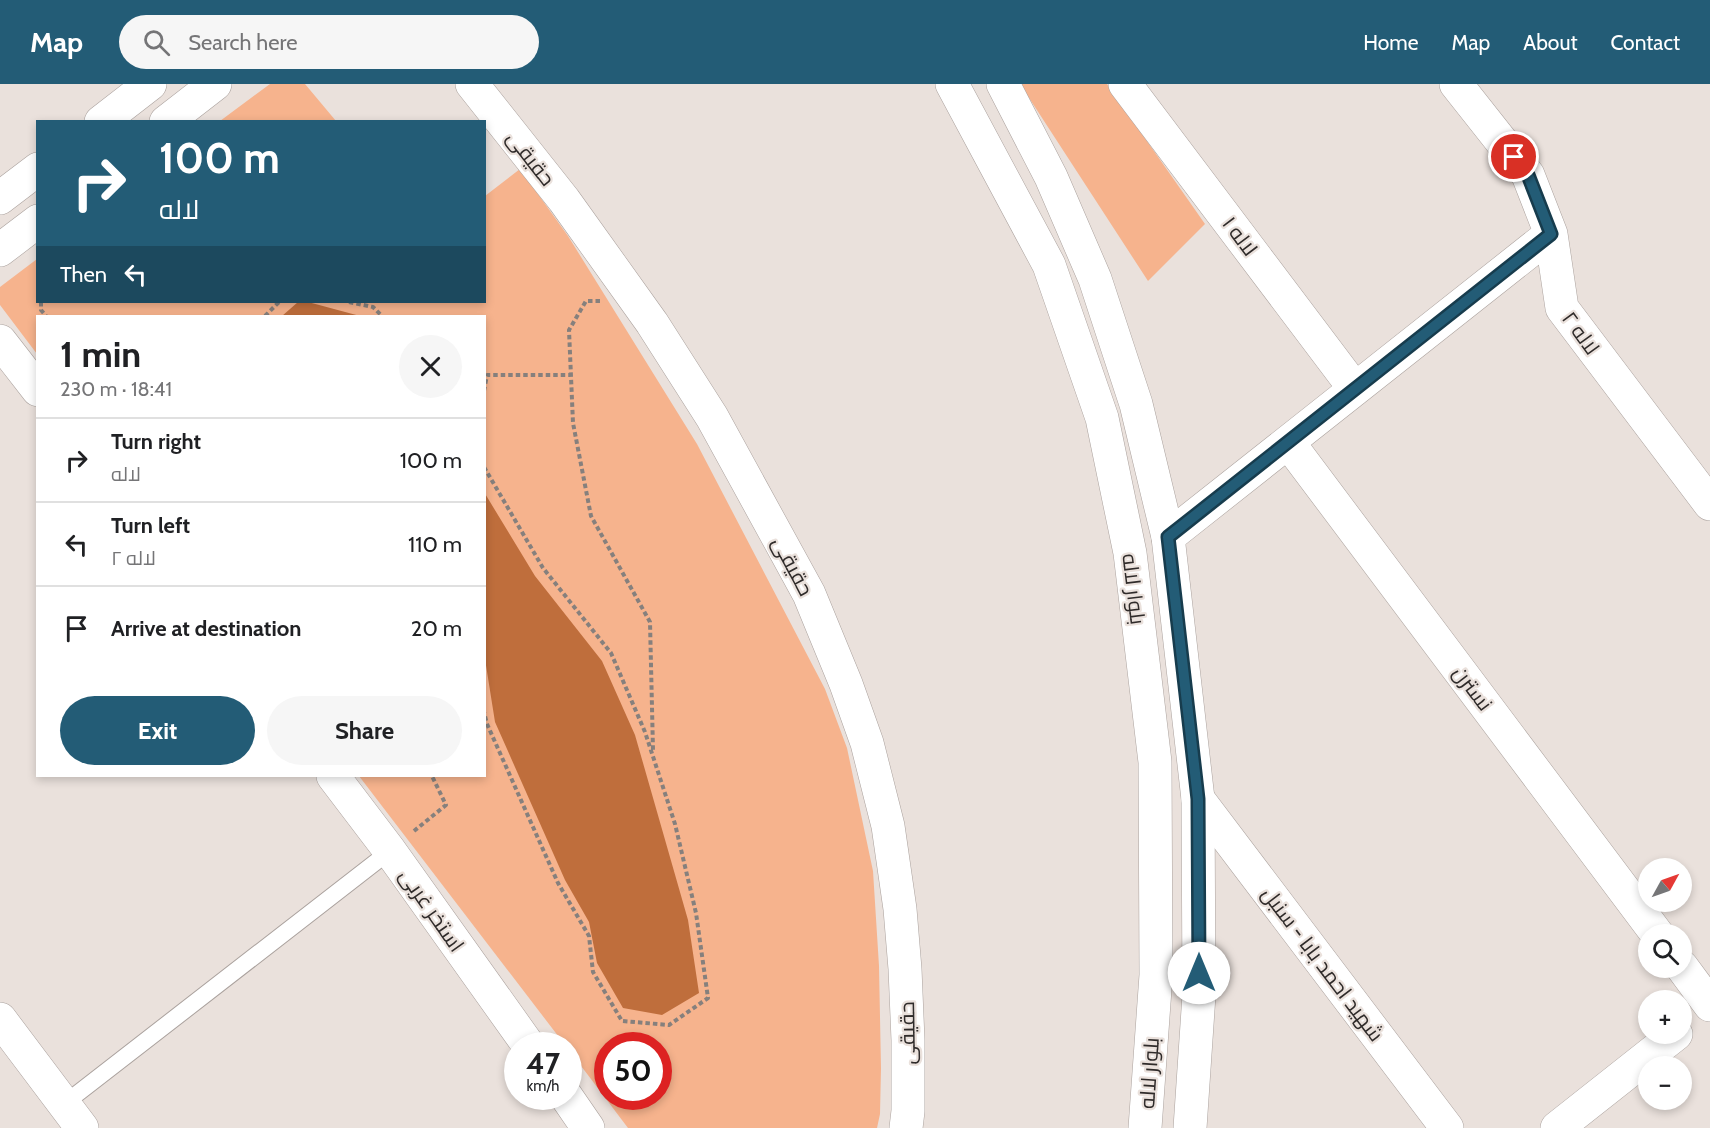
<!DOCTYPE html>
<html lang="en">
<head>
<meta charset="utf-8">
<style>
	:root { --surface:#fff; --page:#f6f6f6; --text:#202124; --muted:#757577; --line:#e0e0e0; --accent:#235c76 }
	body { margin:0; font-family:Cabin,Cairo,sans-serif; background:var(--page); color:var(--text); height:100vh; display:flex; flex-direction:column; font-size:22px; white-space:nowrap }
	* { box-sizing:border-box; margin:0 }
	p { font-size:20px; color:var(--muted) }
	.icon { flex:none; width:33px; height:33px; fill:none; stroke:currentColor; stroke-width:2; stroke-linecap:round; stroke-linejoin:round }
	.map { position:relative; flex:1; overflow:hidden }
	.drawer { position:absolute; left:36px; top:231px; width:450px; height:462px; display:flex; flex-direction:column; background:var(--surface); border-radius:0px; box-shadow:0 3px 9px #0003 }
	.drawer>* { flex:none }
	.top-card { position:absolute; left:36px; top:36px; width:450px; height:183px; border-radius:0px; box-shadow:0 3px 9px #0003; background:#235c76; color:#fff; overflow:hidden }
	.needle { width:39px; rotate:50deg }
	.buttons { position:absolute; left:1638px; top:774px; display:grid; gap:12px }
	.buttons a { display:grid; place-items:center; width:54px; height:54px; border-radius:50%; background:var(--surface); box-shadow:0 3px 9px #0003; font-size:30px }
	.speed { position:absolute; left:504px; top:948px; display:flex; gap:12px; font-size:30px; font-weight:700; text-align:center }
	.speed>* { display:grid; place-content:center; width:78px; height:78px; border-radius:50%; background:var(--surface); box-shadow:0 3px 9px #0003; line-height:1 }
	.speed small { font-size:15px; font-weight:400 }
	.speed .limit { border:9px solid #d22; background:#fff; color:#111 }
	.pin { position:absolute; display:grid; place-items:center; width:51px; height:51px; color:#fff; margin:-26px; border:3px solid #fff; border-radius:50%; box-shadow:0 2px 6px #0007 }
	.me { position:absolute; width:66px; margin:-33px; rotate:0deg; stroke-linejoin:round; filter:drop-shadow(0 0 4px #0008) }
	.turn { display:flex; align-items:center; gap:21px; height:126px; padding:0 24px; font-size:27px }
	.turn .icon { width:78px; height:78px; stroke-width:2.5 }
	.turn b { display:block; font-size:42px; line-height:51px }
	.then { display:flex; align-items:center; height:57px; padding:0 24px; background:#0003; gap:12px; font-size:22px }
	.round { display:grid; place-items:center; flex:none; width:63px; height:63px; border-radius:32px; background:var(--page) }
	.head { display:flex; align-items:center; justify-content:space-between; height:102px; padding:0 24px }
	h1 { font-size:36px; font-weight:800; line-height:45px }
	.primary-button { display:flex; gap:12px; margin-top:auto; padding:12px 24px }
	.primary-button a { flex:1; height:69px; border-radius:36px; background:var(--accent); color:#fff; font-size:24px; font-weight:800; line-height:69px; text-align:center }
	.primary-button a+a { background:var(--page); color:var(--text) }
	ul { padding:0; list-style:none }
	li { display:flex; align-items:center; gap:18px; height:84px; padding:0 24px; border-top:2px solid var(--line) }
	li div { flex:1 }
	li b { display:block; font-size:22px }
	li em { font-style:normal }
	header { display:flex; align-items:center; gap:36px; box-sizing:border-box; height:84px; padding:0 30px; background:var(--accent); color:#fff }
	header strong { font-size:28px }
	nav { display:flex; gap:33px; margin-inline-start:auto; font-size:21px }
	.search { width:420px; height:54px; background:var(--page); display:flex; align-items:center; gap:15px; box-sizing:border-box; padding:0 21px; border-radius:33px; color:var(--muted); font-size:22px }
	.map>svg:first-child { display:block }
	.green { fill:#f6b38d; fill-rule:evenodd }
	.water { fill:#bf6e3c }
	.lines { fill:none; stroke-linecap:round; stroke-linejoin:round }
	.lane-casing { stroke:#aba29e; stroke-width:18 }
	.street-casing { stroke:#aba29e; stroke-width:34 }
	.secondary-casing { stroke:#aba29e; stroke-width:34 }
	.path { stroke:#86807d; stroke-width:4; stroke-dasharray:4.5 3; stroke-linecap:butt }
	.lane { stroke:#fff; stroke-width:16 }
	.street { stroke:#fff; stroke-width:33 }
	.secondary { stroke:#fff; stroke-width:33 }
	.route-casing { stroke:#173c4d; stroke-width:15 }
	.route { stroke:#235c76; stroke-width:10 }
	.labels { text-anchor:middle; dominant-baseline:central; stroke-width:4.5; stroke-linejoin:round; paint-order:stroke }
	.street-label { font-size:21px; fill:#2f2b2a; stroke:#eae1dc }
</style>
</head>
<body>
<header>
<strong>Map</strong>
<div class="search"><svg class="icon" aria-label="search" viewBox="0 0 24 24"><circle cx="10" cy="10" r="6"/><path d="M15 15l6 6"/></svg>Search here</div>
<nav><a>Home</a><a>Map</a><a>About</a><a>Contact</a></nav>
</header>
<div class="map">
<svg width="1710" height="1044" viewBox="0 0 1710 1044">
	<rect width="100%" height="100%" fill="#eae1dc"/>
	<path class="green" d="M270,0H305L336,37H220Z
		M1020,0H1107L1205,140L1148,197Z
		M520,85L568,152L697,360L825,605L847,664L873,787L879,882L881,984L880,1030L877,1044H628L569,966L568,962L565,961L359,692H484V232H38L37,270L0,221V203L37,175L38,218H484L485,112ZM608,962H658V1012H608Z"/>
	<path class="water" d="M298,218H308L360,232H282Z
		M484,408L535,492L602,577L635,651L688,836L699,909L662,931L623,924L597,879L589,838L565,796L495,638L485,575Z"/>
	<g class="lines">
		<defs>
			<path id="lane" d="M64,1020L390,767"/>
			<path id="street" d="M472,0L564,116L652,239L712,333L809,510L846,600L867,659L888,742L900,825L905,885L908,956V1027L906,1044
				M1125,0L1355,305
				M1456,0L1528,91L1551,150L1562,224L1710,420
				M0,257L38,306
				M1288,358L1657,850
				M1168,453L1551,150
				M333,692L390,767L529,962
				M1198,715L1447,1044
				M1682,883L1710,921
				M0,935L82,1044
				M566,1012L588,1044
				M1557,1044L1676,950"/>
			<path id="secondary" d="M952,0L1049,181L1102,334L1130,469L1155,678L1156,891L1145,1044
				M1003,0L1051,93L1095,195L1136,320L1168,453L1198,715L1199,911L1190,1044
				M101,38L150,0
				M166,38L215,0
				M0,114L38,85
				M0,166L38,137"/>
		</defs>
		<use href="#lane" class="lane-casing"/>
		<use href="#street" class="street-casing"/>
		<use href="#secondary" class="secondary-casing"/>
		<path class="path" d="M600,217H586L569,246L573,339L591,432L650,538L653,666
			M41,218V226L46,232
			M349,218L373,223L382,232
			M265,232L279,218
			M484,307L487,291H571
			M484,383L543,484L611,569L645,648L675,740L696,829L708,914L669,941L622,937L593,888L589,852L558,799L487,640L484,628
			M414,747L446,721L432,692"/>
		<use href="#lane" class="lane"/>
		<use href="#street" class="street"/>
		<use href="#secondary" class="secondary"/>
	</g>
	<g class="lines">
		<defs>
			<path id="route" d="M1199,889L1198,715L1168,453L1551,150L1528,91L1514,73"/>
		</defs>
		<use href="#route" class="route-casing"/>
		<use href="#route" class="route"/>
	</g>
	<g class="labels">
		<g class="street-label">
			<text transform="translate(531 74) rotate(52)">حقیقی</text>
			<text transform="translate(1240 152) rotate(53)">لاله ۱</text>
			<text transform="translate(1581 249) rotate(54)">لاله ۲</text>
			<text transform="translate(793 482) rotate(62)">حقیقی</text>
			<text transform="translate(1134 505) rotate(83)">بلوار لاله</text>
			<text transform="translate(1473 604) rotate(53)">نسترن</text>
			<text transform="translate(432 826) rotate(55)">استخر غربی</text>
			<text transform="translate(1323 880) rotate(53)">شهید احمد بابا - سنبل</text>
			<text transform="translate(907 949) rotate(-91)">حقیقی</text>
			<text transform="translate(1149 989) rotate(-86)">بلوار لاله</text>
		</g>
	</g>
</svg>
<div class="buttons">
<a><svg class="needle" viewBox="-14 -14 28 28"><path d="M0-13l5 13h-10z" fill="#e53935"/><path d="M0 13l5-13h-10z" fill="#757577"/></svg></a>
<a><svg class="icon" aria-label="search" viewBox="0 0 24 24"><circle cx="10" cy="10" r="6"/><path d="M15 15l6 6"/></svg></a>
<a>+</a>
<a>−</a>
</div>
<div class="speed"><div>47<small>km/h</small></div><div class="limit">50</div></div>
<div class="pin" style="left:1514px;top:73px;background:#d93025"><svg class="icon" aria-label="arrive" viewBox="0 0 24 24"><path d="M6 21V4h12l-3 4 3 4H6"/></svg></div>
<svg class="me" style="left:1199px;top:889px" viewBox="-20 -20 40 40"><circle r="19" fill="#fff"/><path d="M0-13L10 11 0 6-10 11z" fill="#235c76"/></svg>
<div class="top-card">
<div class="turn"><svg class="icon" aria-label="right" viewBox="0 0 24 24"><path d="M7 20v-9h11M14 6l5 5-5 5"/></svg><div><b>100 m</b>لاله</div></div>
<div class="then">Then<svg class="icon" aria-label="left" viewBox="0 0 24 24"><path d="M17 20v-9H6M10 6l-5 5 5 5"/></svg></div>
</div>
<section class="drawer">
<div class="head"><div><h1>1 min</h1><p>230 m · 18:41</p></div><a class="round"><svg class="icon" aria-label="close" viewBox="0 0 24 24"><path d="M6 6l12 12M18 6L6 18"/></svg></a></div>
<ul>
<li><svg class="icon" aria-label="right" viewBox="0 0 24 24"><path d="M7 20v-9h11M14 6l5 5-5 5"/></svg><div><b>Turn right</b><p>لاله</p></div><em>100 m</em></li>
<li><svg class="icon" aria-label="left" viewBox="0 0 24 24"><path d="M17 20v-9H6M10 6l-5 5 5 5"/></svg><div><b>Turn left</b><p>لاله ۲</p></div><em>110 m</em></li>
<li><svg class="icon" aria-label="arrive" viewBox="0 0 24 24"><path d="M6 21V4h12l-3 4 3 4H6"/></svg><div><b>Arrive at destination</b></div><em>20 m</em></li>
</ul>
<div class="primary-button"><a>Exit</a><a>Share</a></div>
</section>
</div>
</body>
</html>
